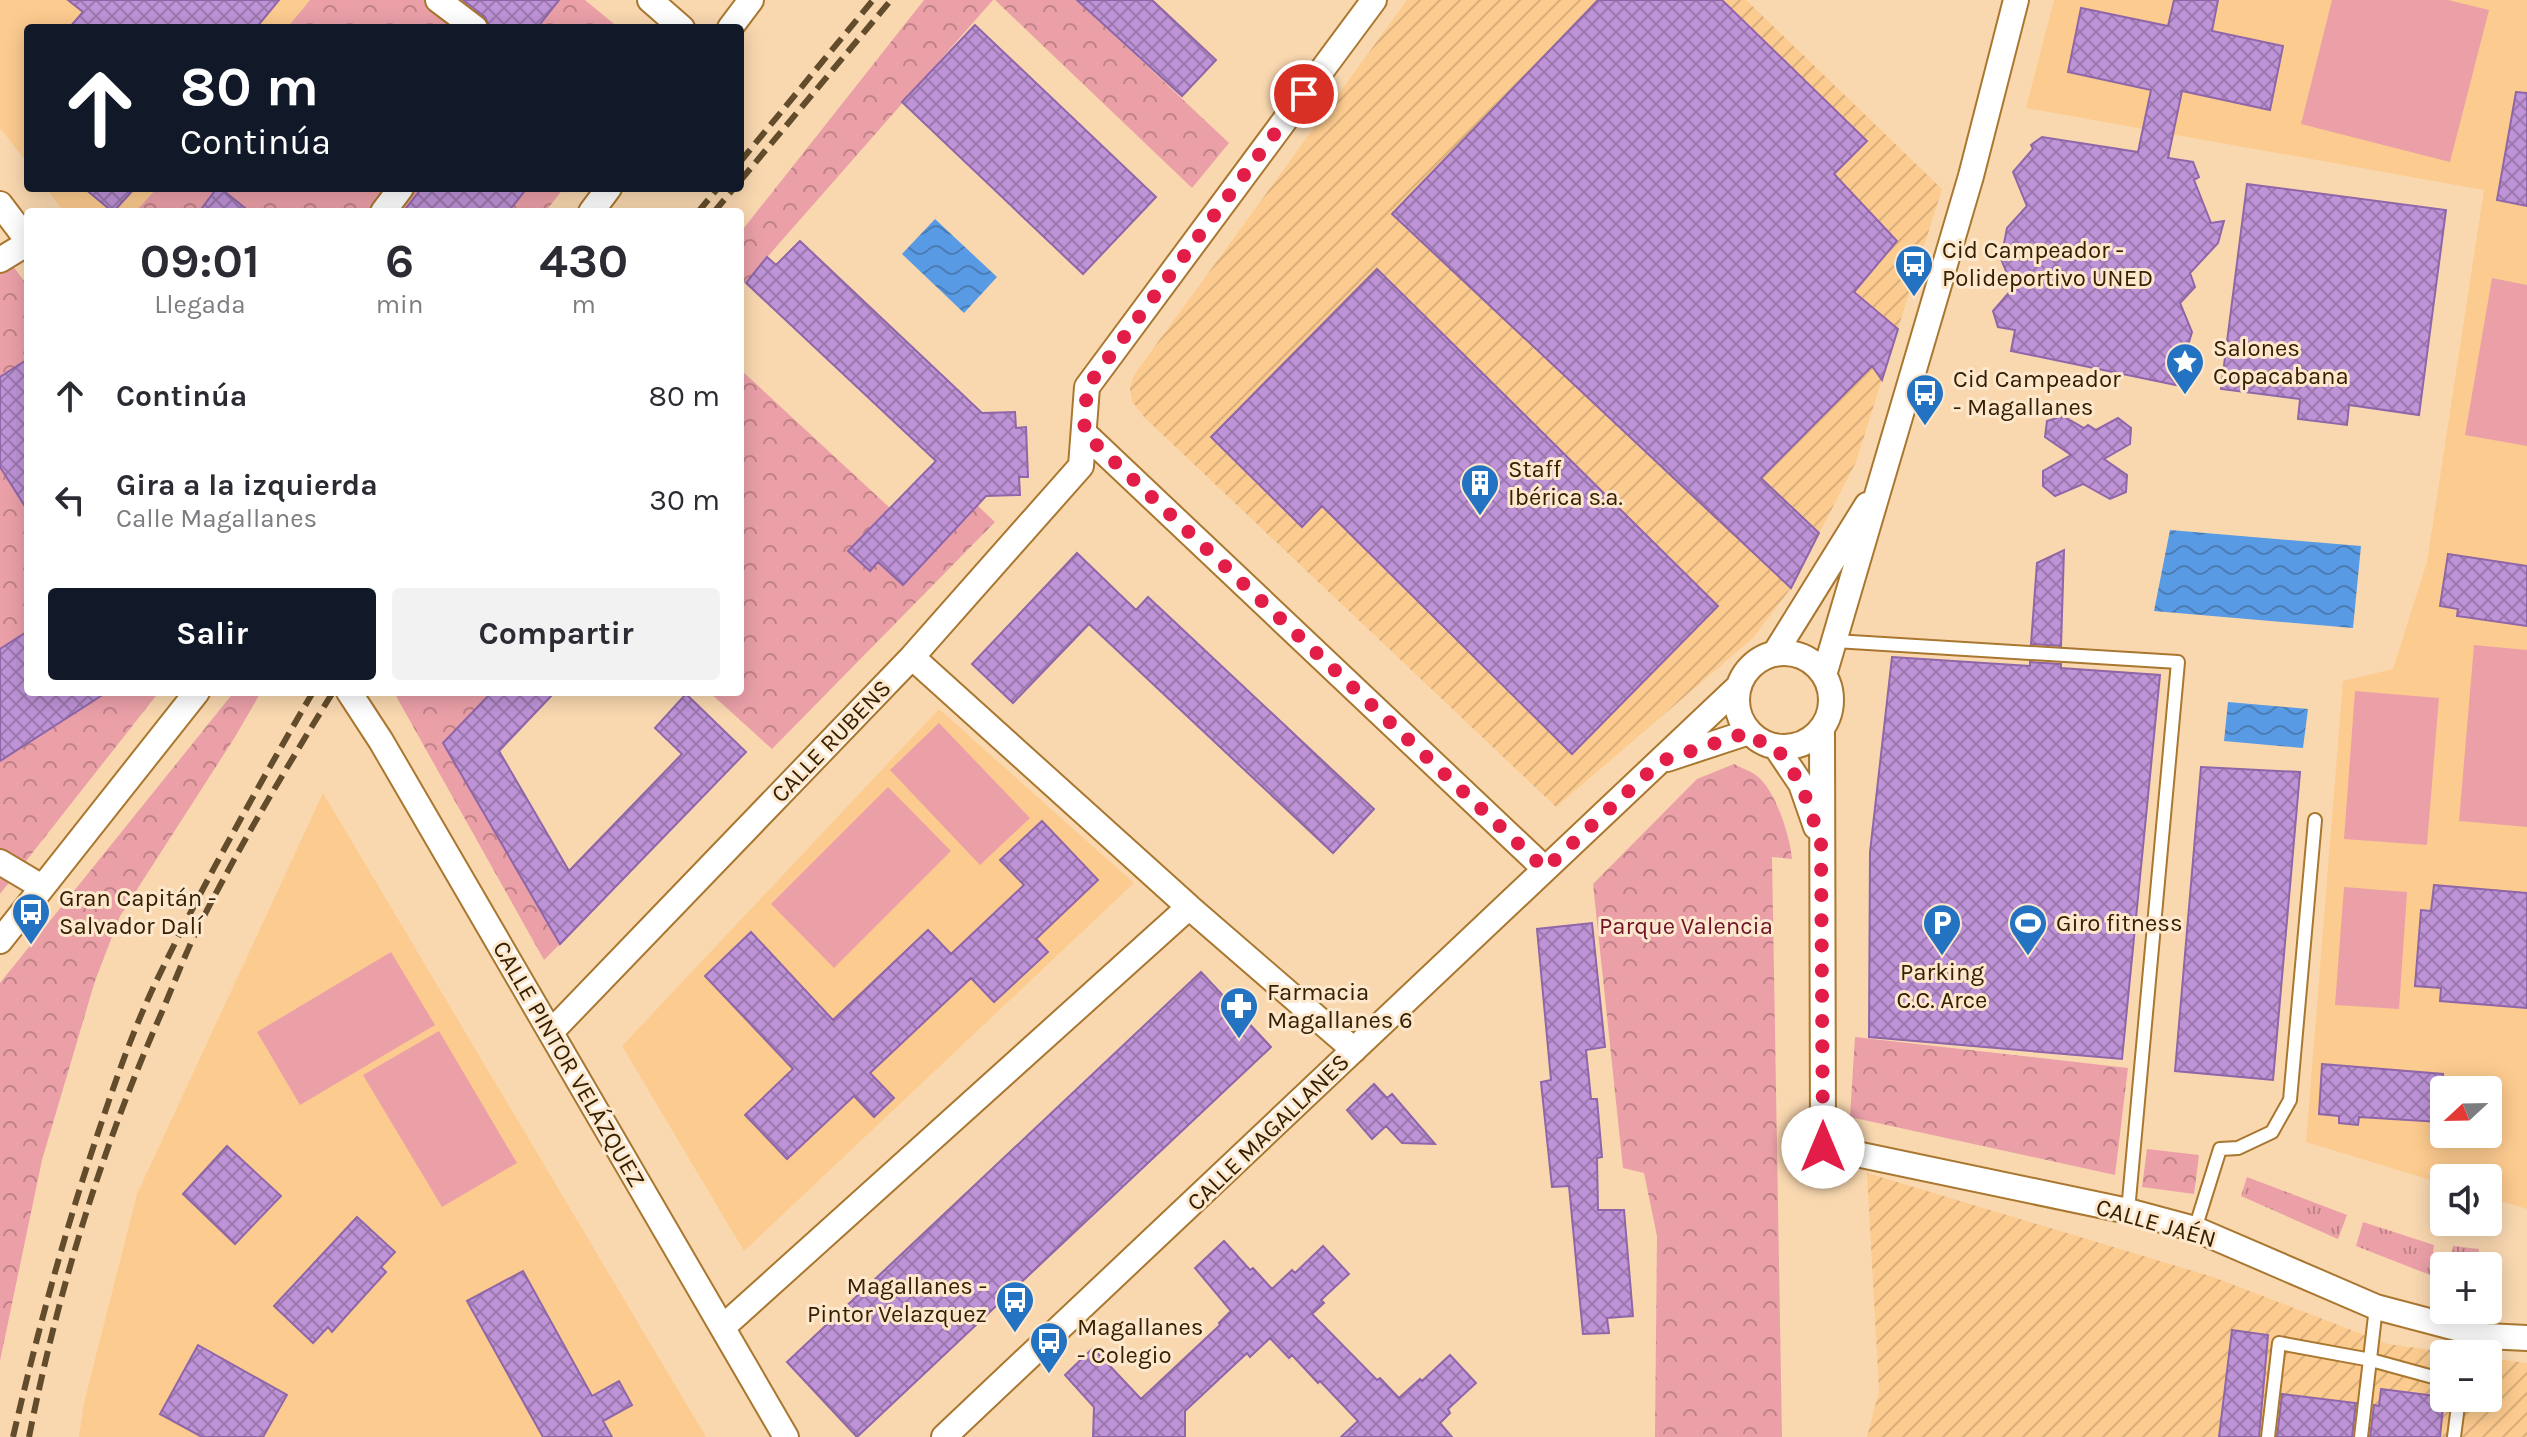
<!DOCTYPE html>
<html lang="es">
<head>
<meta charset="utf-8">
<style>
	:root { --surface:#fff; --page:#f2f2f3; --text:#2b2b33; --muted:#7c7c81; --accent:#111827 }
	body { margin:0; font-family:Karla,sans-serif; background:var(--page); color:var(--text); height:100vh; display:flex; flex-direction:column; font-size:30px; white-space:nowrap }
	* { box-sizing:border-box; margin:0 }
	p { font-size:26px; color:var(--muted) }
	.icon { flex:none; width:44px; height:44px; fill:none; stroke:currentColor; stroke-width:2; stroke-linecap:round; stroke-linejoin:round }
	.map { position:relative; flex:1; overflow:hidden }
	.details { position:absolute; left:24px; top:208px; width:720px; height:488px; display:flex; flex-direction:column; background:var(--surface); border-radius:8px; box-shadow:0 4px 20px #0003 }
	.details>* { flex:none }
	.hud { position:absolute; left:24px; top:24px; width:720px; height:168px; border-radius:8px; box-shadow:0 4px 20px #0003; background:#111827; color:#fff; overflow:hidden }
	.needle { width:52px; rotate:248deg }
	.buttons { position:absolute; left:2430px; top:1076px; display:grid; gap:16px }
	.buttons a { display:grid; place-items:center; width:72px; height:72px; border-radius:8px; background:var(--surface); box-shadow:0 4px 20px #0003; font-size:40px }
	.pin { position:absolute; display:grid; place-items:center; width:68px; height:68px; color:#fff; margin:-34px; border:4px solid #fff; border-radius:50%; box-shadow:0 2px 8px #0007 }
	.me { position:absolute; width:88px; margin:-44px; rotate:0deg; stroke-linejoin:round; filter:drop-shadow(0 0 6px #0008) }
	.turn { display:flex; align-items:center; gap:28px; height:168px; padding:0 24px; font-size:36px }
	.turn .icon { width:104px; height:104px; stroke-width:2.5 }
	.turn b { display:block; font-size:56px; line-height:68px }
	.eta { display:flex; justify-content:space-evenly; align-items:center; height:136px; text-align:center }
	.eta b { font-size:48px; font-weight:700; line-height:56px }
	.cta { display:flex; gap:16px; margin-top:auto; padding:16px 24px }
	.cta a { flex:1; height:92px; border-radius:8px; background:var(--accent); color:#fff; font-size:32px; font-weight:700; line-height:92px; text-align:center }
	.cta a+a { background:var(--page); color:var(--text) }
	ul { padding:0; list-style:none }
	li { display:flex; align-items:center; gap:24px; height:104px; padding:0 24px }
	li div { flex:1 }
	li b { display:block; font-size:30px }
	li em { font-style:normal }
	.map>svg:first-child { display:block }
	.built { fill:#fccb8f; fill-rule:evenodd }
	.industrial { fill:url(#industrial-furrows) }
	.grass { fill:url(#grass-tufts) }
	.park { fill:url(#park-crowns) }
	.pitch { fill:#eba0a8 }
	.water { fill:url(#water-waves) }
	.building { fill:url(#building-cross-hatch); stroke:#8f66a7; stroke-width:2 }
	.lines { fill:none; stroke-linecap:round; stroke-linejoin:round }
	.lane-casing { stroke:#a9772f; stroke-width:16 }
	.street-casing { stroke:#a9772f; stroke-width:28 }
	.lane { stroke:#fff; stroke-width:12 }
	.street { stroke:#fff; stroke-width:24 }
	.rail { stroke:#634c2b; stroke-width:6; stroke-dasharray:16 8; stroke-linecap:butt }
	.route { stroke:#e11d48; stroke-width:14; stroke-dasharray:0 25.2 }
	.labels { text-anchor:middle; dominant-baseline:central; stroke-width:6; stroke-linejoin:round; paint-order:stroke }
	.poi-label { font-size:24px; fill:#352002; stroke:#fee8cd; text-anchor:start }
	.street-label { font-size:24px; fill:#352002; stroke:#fee8cd }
	.park-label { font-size:24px; fill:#6e1129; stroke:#fee8cd }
</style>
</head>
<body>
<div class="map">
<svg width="2527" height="1437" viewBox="0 0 2527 1437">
	<defs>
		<pattern id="industrial-furrows" width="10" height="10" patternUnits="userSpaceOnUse" patternTransform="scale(2)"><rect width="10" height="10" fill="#fccb8f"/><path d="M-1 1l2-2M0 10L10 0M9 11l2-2" fill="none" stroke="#d9ae7a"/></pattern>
		<pattern id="grass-tufts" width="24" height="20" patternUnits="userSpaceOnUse" patternTransform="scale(2)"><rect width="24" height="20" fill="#eba0a8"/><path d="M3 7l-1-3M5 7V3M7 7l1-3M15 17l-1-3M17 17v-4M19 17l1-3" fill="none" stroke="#bf8287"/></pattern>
		<pattern id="park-crowns" width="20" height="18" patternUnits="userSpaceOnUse" patternTransform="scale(2)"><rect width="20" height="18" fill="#eba0a8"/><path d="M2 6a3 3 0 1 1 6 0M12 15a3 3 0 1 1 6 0" fill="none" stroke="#bf8287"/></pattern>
		<pattern id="water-waves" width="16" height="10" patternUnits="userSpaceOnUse" patternTransform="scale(2)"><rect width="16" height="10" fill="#589ae3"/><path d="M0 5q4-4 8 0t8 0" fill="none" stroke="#4a7db6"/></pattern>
		<pattern id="building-cross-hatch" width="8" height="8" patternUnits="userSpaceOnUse" patternTransform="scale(2)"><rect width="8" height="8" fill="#be93d8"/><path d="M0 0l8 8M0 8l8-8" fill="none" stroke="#9b78ad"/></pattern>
	</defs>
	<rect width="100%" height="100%" fill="#f9d8b0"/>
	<path class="built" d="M0,0H310L287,28H28V164L0,128Z
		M2054,0H2527V1209L2488,1197V1178H2444V1184L2306,1142L2343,681L2393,669L2427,562L2484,190L2026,108ZM2444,1090H2488V1134H2444Z
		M46,188H157L135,212H64Z
		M939,709L1134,883L744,1251L622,1046Z
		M323,793L706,1437H79L84,1403L137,1194Z"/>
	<path class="industrial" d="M1407,0H1746L1942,189L1856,462L1791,588L1753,638L1556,807L1144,417L1132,401L1130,389L1134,375Z
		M1867,1173L2213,1277L2388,1344L2459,1354H2444V1398H2488V1358L2527,1363V1437H1867L1879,1391Z"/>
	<path class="grass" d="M2247,1177L2347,1215L2338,1239L2241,1196Z
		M2363,1222L2434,1245L2430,1275L2356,1246Z
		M2453,1246L2479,1249L2477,1266H2450Z"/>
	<path class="park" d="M310,0H585L619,28H287Z
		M924,0H993L740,288V233Z
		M995,0H1077L1229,143L1192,188Z
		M157,188H564L545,212H135Z
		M0,249L28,286V692H159L0,894Z
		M740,369L890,508L848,551L871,570L878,562L903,584L977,505L995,522L772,749L709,692H740Z
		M234,692H261L235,737L120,916L95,981L42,1160L0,1361V983Z
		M397,692H492L443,743L560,944L544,960L396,696Z
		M1734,764C1741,768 1751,771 1757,776C1776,791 1790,836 1792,859L1772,857L1782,1437H1655L1657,1236L1644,1173L1623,1168L1593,884L1697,779Z
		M1855,1037L2128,1068L2115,1175L1850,1117Z
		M2147,1149L2199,1155L2194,1194L2142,1187Z"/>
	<path class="pitch" d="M2332,0H2448L2489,10L2450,162L2301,124Z
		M2492,278L2527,285V446L2465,435Z
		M2474,645L2527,650V827L2459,821Z
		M2355,691L2439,698L2427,845L2344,839Z
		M939,723L1030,818L980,865L890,770Z
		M888,787L951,851L834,968L771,904Z
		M2344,887L2407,892L2399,1009L2335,1005Z
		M391,952L435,1025L300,1105L257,1032Z
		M439,1031L517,1163L442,1207L363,1075Z"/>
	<path class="water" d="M935,219L997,277L964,313L902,254Z
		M2170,530L2361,546L2353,628L2154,611Z
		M2228,702L2308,709L2303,748L2224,741Z"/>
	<path class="building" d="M68,0H279L256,28H69L83,12Z
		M463,0H559L537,28H490L485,17Z
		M1077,0H1152L1216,60L1182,96Z
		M1598,0H1722L1867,141L1834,174L1897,241L1854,292L1898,329L1882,380L1872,366L1761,478L1819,533L1791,588L1392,214Z
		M2174,0H2218L2212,31L2283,46L2270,110L2182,91L2168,158L2193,162L2199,177L2194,180L2211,223L2224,221L2218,243L2190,273L2195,287L2180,303L2192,332L2176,385L2011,351L2015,330L1998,327L1993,311L2013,288L2001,259L2007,228L2027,206L2013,172L2033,149L2031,145L2042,137L2138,152L2151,90L2068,72L2081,8L2168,26Z
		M975,25L1156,197L1083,274L902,102Z
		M2516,92L2527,93V206L2497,200Z
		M2247,184L2446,210L2419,415L2349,405L2347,425L2298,419L2300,399L2221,389Z
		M84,188H135L113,212Z
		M217,188H220L250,212H199Z
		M422,188H527L508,212H403Z
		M800,241L982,413L1015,412L1016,428L1026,427L1028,477H1019L1020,495L986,496L903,585L878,562L870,571L848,551L936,461L746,283L767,257L776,265Z
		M1377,269L1718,606L1572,754L1322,506L1302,527L1211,437Z
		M28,359V511L0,467V377Z
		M2063,416L2084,428L2088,425L2096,430L2118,418L2131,428L2130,444L2104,459L2127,475L2126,492L2110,499L2083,484L2055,496L2043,486V471L2071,455L2045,437L2047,421Z
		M2064,550L2061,646L2031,644L2037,563Z
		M1077,553L1136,610L1148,597L1374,809L1333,853L1089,624L1013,703L972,664Z
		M2448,554L2527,566V626L2457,616L2458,609L2440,606Z
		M28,631V692H107L0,761V649Z
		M1892,657L2030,666V662L2061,664V668L2160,675L2122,1059L1869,1037L1870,852Z
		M492,692H555L499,751L569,871L682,754L655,728L686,694L746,752L560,944L443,743Z
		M2201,767L2300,772L2273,1080L2175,1071Z
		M1042,821L1098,880L1036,939L1048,952L994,1002L971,978L870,1073L894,1098L874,1117L854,1096L787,1159L745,1115L793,1069L705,976L751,932L833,1020L928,930L951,954L1024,885L1000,860Z
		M2434,885L2527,893V1008L2440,1001L2441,988L2415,986L2421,910L2431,911Z
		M1592,923L1605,1047L1586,1050L1591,1099H1597L1602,1157L1597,1158L1598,1210H1624L1633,1316L1607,1318L1609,1333L1583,1334L1569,1186L1552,1187L1541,1082L1551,1080L1537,929Z
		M1201,972L1271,1047L857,1437L787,1362Z
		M2322,1064L2443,1074L2440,1122L2359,1117L2358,1125L2339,1123V1116L2319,1114Z
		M1374,1084L1387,1098L1392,1094L1435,1144L1402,1143L1386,1126L1372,1139L1347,1110Z
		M227,1146L281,1196L235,1244L183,1194Z
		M357,1217L395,1252L381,1267L386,1272L346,1316L332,1332L328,1327L313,1343L274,1306Z
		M1224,1241L1250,1270L1253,1268L1272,1289L1292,1270L1295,1273L1323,1246L1349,1274L1321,1300L1324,1303L1312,1314L1377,1380L1380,1378L1399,1398L1420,1379L1422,1381L1450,1355L1476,1383L1448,1409L1450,1413L1440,1423L1452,1437H1341L1358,1421L1320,1381L1318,1383L1292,1355L1289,1358L1270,1338L1250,1357L1247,1353L1185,1411V1437H1093L1094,1407L1065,1375L1093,1348L1141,1399L1220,1325L1219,1323L1231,1311L1195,1268Z
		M523,1271L592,1396L619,1381L632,1405L603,1421L612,1437H543L467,1301Z
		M2232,1330L2268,1335L2259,1437H2219Z
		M198,1345L287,1395L263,1437H202L160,1414Z
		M2381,1389L2444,1397L2440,1437H2370L2374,1405L2379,1406Z
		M2282,1394L2356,1403L2352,1437H2277Z"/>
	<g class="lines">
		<defs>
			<path id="lane" d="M1835,641L2178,662L2128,1211
				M2195,1229L2220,1149L2238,1148L2272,1132L2290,1100L2315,820
				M2268,1437L2279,1343L2371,1360L2444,1380
				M2361,1437L2376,1307
				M2454,1437L2459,1398"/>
			<path id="street" d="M438,0L475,28
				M650,0L682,28
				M730,28L751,0
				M0,204L28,241
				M383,212L401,188
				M591,212L609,188
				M0,260L28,243
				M1084,433L1545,869
				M1775,653L1867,505
				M1737 700a47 47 0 1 1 94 0a47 47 0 1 1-94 0Z
				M1824,675L1971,176L2016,0
				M349,692L381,741L786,1437
				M1822,728L1823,1147L2128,1211L2195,1229L2376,1307L2486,1336L2527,1338
				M1776,747L1801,784L1816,827
				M1667,759L1749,732
				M0,862L42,887
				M1189,907L1354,1050
				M0,941L197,692
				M551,1032L912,657L1081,466L1087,387L1374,0
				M723,1327L1189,907L912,657
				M944,1437L1738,687"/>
		</defs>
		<use href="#lane" class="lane-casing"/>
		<use href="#street" class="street-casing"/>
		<use href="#lane" class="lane"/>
		<use href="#street" class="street"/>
		<path class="rail" d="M740,162L873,0
			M740,181L891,0
			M698,212L718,188
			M714,212L734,188
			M13,1437C36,1338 62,1241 94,1145C112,1091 130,1037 154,986C202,886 257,788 313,692
			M29,1437C58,1291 101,1150 161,1014C173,986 184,957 197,930C238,848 285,770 333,692"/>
	</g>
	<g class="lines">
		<path class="route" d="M1304,94L1087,387L1084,433L1545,869L1661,761L1749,732L1761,742L1776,747L1801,784L1821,842L1823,1147"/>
	</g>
	<defs>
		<symbol id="bus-pin" viewBox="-11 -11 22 30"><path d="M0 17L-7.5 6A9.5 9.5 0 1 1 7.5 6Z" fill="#2473c2" stroke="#fee8cd"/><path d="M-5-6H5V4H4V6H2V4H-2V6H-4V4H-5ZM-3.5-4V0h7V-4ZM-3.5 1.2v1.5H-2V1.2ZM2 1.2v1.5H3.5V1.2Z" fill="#fff"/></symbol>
		<symbol id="sight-pin" viewBox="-11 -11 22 30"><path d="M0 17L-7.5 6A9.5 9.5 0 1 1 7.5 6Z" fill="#2473c2" stroke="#fee8cd"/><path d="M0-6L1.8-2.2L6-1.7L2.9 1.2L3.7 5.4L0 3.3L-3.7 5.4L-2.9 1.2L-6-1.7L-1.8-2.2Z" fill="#fff"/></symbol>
		<symbol id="building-pin" viewBox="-11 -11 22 30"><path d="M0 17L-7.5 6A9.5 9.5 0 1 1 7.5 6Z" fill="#2473c2" stroke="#fee8cd"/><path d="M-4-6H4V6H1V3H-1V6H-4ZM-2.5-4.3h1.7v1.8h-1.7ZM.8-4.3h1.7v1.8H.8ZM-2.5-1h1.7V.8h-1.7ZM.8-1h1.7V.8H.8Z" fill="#fff"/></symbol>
		<symbol id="parking-pin" viewBox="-11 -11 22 30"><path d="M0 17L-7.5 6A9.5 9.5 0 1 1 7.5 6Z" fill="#2473c2" stroke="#fee8cd"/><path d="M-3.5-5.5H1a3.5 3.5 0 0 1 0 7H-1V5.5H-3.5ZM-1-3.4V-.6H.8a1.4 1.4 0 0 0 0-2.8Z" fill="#fff"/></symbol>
		<symbol id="stadium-pin" viewBox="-11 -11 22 30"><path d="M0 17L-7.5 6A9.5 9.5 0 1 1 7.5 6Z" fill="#2473c2" stroke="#fee8cd"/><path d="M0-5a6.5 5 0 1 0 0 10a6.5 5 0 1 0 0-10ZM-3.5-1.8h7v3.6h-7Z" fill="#fff"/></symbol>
		<symbol id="pharmacy-pin" viewBox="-11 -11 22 30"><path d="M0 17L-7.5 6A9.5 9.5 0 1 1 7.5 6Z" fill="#2473c2" stroke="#fee8cd"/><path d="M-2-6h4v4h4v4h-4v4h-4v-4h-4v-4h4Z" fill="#fff"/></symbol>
	</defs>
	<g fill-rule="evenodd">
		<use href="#bus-pin" x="1892" y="242" width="44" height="60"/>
		<use href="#sight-pin" x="2163" y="340" width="44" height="60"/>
		<use href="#bus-pin" x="1903" y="371" width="44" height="60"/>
		<use href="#building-pin" x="1458" y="461" width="44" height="60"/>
		<use href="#bus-pin" x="9" y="890" width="44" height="60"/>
		<use href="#parking-pin" x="1920" y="901" width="44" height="60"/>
		<use href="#stadium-pin" x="2006" y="901" width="44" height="60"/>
		<use href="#pharmacy-pin" x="1217" y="984" width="44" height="60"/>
		<use href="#bus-pin" x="993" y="1278" width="44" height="60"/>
		<use href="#bus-pin" x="1027" y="1319" width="44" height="60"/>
	</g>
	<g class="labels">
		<g class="poi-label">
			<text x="1942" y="250">Cid Campeador -<tspan x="1942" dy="28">Polideportivo UNED</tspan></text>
			<text x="2213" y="348">Salones<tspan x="2213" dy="28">Copacabana</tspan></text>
			<text x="1953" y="379">Cid Campeador<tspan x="1953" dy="28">- Magallanes</tspan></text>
			<text x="1508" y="469">Staff<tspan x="1508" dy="28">Ibérica s.a.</tspan></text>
			<text x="59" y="898">Gran Capitán -<tspan x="59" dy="28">Salvador Dalí</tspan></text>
			<text x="2056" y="923">Giro fitness</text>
			<text x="1942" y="972" text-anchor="middle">Parking<tspan x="1942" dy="28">C.C. Arce</tspan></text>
			<text x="1267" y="992">Farmacia<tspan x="1267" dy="28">Magallanes 6</tspan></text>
			<text x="987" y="1286" text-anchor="end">Magallanes -<tspan x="987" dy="28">Pintor Velazquez</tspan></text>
			<text x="1077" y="1327">Magallanes<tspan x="1077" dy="28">- Colegio</tspan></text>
		</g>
		<g class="street-label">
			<text transform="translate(831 741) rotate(-46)">CALLE RUBENS</text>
			<text transform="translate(569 1064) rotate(60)">CALLE PINTOR VELÁZQUEZ</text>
			<text transform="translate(1268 1132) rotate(-44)">CALLE MAGALLANES</text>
			<text transform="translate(2156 1223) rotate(16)">CALLE JAÉN</text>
		</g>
		<g class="park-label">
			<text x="1686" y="926">Parque Valencia</text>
		</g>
	</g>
</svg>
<div class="buttons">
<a><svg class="needle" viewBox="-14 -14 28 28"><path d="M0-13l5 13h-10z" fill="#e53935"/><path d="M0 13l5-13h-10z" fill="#7c7c81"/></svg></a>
<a><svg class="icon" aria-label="sound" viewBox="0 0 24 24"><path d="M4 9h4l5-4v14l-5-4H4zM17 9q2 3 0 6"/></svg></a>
<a>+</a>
<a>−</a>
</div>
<div class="pin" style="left:1304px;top:94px;background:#d93025"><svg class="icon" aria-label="arrive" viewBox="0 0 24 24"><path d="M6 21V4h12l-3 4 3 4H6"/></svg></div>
<svg class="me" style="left:1823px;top:1147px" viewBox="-20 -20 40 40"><circle r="19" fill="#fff"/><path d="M0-13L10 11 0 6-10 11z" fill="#e11d48"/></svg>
<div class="hud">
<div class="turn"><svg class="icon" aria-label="ahead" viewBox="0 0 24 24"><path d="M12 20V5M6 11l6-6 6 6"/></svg><div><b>80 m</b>Continúa</div></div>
</div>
<section class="details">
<div class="eta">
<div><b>09:01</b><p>Llegada</p></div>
<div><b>6</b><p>min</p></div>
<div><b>430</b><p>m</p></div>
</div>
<ul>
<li><svg class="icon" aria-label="ahead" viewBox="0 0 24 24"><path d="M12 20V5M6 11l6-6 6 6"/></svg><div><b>Continúa</b></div><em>80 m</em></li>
<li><svg class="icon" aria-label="left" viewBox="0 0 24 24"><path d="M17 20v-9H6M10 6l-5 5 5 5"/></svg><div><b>Gira a la izquierda</b><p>Calle Magallanes</p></div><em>30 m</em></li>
</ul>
<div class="cta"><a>Salir</a><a>Compartir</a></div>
</section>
</div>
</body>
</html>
